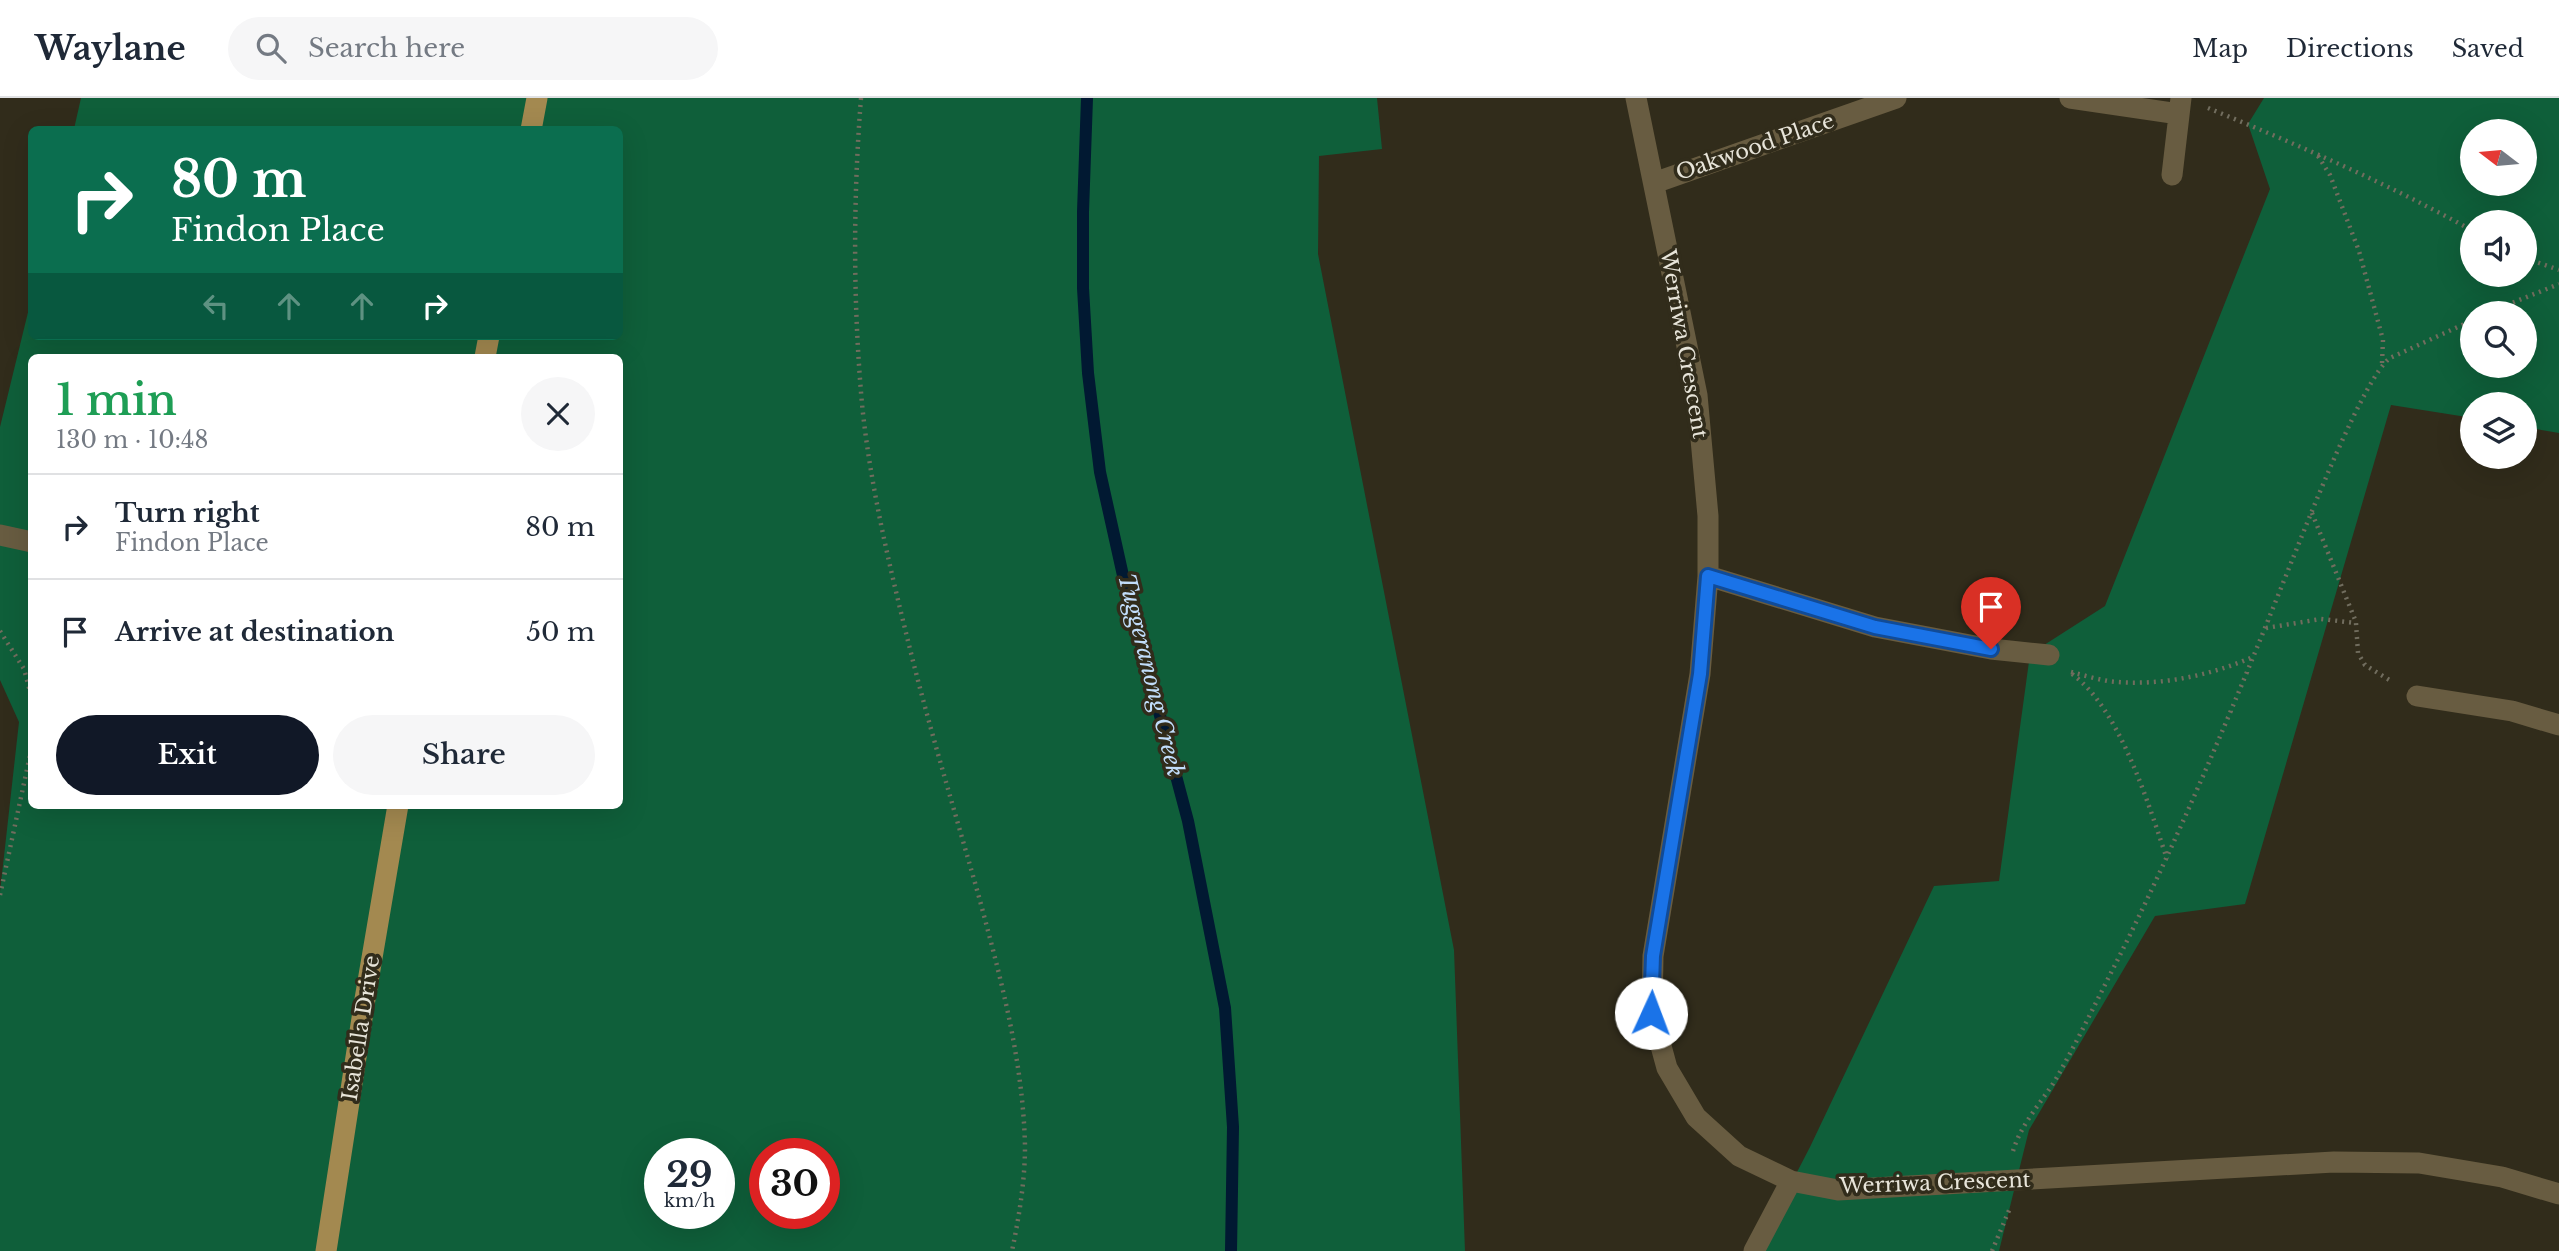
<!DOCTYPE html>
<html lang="en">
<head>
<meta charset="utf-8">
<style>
	:root { --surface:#fff; --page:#f6f6f7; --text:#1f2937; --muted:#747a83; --line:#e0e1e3; --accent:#111827 }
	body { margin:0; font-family:"Libre Baskerville",serif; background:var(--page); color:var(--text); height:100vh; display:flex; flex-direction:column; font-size:26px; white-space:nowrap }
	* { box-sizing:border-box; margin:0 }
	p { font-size:23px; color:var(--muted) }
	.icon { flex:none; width:38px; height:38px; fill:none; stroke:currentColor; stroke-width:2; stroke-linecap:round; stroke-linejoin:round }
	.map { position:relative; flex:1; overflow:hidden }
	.side { position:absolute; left:28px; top:256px; width:595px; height:455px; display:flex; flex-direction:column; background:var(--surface); border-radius:10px; box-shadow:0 7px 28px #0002 }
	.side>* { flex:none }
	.banner { position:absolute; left:28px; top:28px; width:595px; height:214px; border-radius:10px; box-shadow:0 7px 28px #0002; background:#0b6e4f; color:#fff; overflow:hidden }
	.needle { width:46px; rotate:286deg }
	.controls { position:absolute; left:2460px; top:21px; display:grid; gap:14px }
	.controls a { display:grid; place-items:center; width:77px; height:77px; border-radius:50%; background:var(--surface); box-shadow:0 7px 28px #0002; font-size:35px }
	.speed { position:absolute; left:644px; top:1040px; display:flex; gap:14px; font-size:35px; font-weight:700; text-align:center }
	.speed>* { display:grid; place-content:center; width:91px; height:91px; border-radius:50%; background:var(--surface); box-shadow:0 7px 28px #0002; line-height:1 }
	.speed small { font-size:18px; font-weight:400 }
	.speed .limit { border:10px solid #d22; background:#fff; color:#111 }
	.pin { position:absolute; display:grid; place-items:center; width:60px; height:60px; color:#fff; margin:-72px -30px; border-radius:50% 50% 50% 0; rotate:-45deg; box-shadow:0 0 7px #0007 }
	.pin .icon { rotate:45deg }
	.me { position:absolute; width:77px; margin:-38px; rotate:2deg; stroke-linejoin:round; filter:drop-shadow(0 0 5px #0008) }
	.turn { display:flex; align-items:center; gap:24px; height:147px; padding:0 28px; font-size:32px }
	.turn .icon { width:91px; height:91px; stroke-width:2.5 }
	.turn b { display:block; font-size:49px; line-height:60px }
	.lanes { display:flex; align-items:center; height:66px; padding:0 28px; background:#0003; justify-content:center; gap:35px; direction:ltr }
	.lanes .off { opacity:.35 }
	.round { display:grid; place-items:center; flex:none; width:74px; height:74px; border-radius:37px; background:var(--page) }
	.summary { display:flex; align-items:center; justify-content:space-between; height:119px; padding:0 28px }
	h1 { font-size:42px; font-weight:600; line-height:52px; color:#1e9e55 }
	.action { display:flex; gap:14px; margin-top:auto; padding:14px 28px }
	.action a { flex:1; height:80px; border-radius:42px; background:var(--accent); color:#fff; font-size:28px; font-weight:600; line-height:80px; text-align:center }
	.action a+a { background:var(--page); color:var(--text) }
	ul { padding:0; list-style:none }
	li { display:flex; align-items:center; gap:21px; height:105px; padding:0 28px; border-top:2px solid var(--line) }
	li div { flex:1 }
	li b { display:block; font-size:26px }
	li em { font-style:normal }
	header { display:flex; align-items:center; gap:42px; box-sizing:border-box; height:98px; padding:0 35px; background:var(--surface); border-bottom:2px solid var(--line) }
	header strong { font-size:33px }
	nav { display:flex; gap:38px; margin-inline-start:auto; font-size:24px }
	.search { width:490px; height:63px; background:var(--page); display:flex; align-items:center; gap:18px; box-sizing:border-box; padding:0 24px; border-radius:38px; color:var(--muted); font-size:26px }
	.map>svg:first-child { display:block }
	.green { fill:#0f5f3a; fill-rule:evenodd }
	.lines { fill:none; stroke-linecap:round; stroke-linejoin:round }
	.stream { stroke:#011932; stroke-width:12 }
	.path { stroke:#716d5e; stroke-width:4.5; stroke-dasharray:2 5; stroke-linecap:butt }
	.street { stroke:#685c41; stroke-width:21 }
	.primary { stroke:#a38950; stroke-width:21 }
	.route-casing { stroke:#114b97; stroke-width:18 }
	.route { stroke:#1a73e8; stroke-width:12 }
	.labels { text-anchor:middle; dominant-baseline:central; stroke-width:7; stroke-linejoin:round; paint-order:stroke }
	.street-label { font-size:21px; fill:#e7e4d9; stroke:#312c1b }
	.water-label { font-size:23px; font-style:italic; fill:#c1ddfa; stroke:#312c1b }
</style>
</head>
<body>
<header>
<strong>Waylane</strong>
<div class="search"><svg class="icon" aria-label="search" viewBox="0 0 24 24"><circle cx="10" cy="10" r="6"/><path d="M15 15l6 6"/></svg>Search here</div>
<nav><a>Map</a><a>Directions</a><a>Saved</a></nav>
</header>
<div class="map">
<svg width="2559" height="1153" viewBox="0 0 2559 1153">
	<rect width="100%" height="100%" fill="#312c1b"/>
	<path class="green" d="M81,0H1377L1382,51L1319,58L1318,156L1454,852L1465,1153H0V794L19,624L0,582V329L31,202L32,238H620V32L74,31ZM32,259H620V707H32ZM660,1055H719V1115H660ZM765,1055H824V1115H765Z
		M2264,0H2559V335L2525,329V306H2473V320L2391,307L2245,806L2155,818L2029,1032L1999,1153H1756L1810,1049L1934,788L1999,783L2030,556L2105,508L2270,91L2248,26ZM2473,33H2525V86H2473ZM2473,124H2525V177H2473ZM2473,215H2525V268H2473Z"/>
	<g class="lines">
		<path class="stream" d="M1087,0L1083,114V190L1088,275L1100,374L1124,482L1188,723L1225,910L1233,1029L1231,1153"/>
		<path class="path" d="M861,0C853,102 853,204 862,306C870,386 889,466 908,543C929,629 955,714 979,799C1001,881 1023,963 1025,1048C1025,1083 1019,1119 1012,1153
			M2208,10C2298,47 2387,85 2473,133
			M2318,58L2330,77L2359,153L2383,242L2382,265
			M2525,160L2559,172
			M2487,215L2559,186
			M2312,415L2356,524
			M2266,530L2321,521L2356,525L2358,555L2365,567L2391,583
			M0,533L24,571L32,601
			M2071,574C2083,577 2096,581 2108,583C2157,589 2209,578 2253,559
			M2072,576C2120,611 2148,705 2167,761
			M0,797L32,648
			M2013,1053C2021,1026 2041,1005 2056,981C2078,942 2097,902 2117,863C2183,731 2239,596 2293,460C2308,423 2364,279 2390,260L2473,222
			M1992,1153L2010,1110"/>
		<path class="street" d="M1636,0L1697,297L1708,418V478L1700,576L1653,858L1652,915L1667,970L1696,1019L1739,1058L1791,1083L1838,1092L2334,1064L2419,1065L2502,1079L2559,1096
			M2070,0L2179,16
			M2172,77L2181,0
			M1654,85L1896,0
			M0,437L32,444
			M1708,478L1875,529L1991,551L2049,557
			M2417,598L2512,613L2559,627
			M1754,1153L1791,1083"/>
		<path class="primary" d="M531,32L537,0
			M485,259L489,238
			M326,1153L365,901L398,707"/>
	</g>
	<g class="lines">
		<defs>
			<path id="route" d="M1651,915L1653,858L1700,576L1708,478L1875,529L1991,551"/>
		</defs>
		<use href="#route" class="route-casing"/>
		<use href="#route" class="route"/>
	</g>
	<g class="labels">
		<g class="street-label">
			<text transform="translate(1755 49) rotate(-19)">Oakwood Place</text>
			<text transform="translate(1684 246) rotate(80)">Werriwa Crescent</text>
			<text transform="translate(361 930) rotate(-81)">Isabella Drive</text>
			<text transform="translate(1935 1085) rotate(-2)">Werriwa Crescent</text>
		</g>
		<g class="water-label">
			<text transform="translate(1151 577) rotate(76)">Tuggeranong Creek</text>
		</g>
	</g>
</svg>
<div class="controls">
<a><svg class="needle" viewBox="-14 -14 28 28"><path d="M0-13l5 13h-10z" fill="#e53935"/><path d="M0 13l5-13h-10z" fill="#747a83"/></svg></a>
<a><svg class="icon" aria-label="sound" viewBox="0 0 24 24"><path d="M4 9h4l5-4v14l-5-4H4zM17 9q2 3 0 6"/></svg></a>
<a><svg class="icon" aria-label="search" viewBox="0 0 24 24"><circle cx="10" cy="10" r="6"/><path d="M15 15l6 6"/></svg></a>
<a><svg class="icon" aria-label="layers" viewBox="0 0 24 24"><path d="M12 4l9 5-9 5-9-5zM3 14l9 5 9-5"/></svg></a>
</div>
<div class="speed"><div>29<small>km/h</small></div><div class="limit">30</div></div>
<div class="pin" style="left:1991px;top:551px;background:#d93025"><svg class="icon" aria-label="arrive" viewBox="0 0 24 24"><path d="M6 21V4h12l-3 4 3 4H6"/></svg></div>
<svg class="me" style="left:1651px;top:915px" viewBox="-20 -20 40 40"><circle r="19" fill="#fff"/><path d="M0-13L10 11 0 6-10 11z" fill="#1a73e8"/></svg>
<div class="banner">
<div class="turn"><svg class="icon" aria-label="right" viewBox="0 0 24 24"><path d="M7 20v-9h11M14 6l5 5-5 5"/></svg><div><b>80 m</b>Findon Place</div></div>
<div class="lanes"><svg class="icon off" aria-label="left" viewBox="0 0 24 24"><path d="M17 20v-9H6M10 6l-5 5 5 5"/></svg><svg class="icon off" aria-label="ahead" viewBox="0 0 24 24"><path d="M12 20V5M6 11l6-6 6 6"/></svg><svg class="icon off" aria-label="ahead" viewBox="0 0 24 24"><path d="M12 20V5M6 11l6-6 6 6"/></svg><svg class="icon" aria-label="right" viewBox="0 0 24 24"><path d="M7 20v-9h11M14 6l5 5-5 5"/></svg></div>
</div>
<section class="side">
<div class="summary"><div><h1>1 min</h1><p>130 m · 10:48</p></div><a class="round"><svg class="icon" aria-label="close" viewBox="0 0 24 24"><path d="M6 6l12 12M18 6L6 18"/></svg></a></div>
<ul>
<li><svg class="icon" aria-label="right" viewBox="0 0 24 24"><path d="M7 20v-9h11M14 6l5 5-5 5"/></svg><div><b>Turn right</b><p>Findon Place</p></div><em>80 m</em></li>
<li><svg class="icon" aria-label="arrive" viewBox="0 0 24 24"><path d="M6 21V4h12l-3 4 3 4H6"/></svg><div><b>Arrive at destination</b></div><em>50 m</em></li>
</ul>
<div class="action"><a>Exit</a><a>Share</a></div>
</section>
</div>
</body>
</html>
